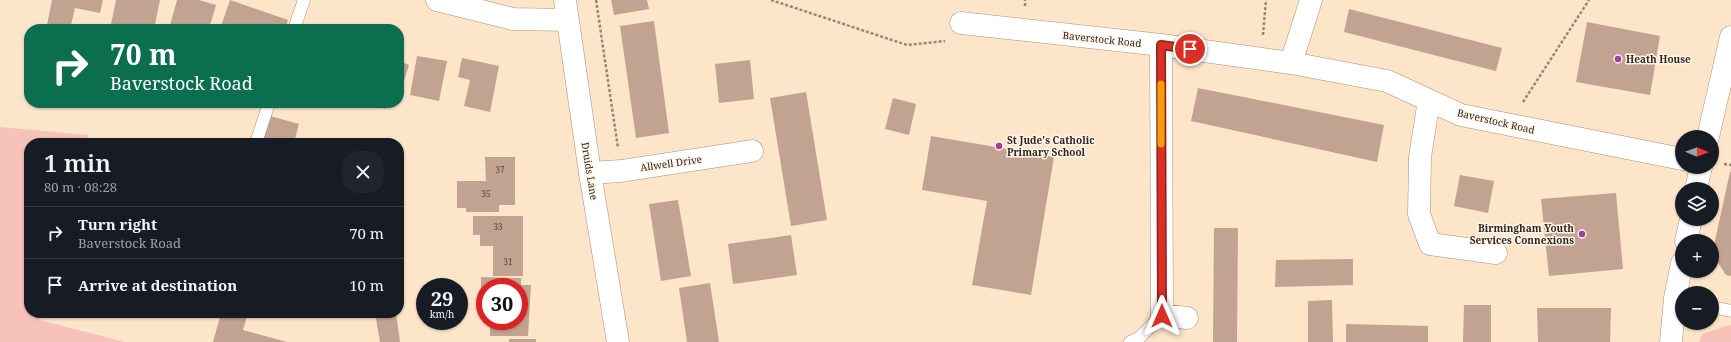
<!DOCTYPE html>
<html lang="en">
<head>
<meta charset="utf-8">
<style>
	:root { --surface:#171b24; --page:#20242c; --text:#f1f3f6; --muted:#9ea1a6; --line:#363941 }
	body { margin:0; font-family:"Noto Serif",serif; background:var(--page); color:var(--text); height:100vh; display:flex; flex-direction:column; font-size:15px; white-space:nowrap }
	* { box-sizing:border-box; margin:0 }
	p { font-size:13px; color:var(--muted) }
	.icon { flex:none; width:22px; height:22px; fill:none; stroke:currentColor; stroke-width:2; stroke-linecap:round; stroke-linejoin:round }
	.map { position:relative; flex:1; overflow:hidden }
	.sheet { position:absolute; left:24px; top:138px; width:380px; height:180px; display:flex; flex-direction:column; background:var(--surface); border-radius:16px; box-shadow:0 1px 3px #0004 }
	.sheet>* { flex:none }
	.top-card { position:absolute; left:24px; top:24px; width:380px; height:84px; border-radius:16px; box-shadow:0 1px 3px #0004; background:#0b6e4f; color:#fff; overflow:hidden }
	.needle { width:26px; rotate:91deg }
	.fabs { position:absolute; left:1675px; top:130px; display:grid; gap:8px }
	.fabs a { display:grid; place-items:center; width:44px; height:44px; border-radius:50%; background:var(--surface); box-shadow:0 1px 3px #0004; font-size:20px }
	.speed { position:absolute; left:416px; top:278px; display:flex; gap:8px; font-size:20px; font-weight:700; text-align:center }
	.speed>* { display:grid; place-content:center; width:52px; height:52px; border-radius:50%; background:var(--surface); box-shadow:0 1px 3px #0004; line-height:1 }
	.speed small { font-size:10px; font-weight:400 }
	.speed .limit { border:6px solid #d22; background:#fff; color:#111 }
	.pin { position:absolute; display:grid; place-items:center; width:34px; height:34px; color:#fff; margin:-17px; border:2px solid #fff; border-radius:50%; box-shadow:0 1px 4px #0007 }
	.me { position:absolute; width:44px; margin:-22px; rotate:0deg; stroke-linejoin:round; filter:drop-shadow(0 0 3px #0008) }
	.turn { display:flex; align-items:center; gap:14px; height:84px; padding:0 20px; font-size:18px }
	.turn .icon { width:52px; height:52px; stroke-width:2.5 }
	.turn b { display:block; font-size:28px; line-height:34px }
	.round { display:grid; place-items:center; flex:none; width:42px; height:42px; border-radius:16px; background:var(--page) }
	.headline { display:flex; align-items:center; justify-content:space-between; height:68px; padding:0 20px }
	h1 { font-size:24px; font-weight:600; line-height:30px }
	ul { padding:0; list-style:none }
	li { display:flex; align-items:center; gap:12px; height:52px; padding:0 20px; border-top:1px solid var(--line) }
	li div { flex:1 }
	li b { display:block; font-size:15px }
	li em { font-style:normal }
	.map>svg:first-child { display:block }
	.green { fill:#f7c2b9 }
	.building { fill:#c2a291 }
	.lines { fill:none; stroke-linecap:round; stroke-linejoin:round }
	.lane-casing { stroke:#a89177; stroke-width:13 }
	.street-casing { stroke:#a89177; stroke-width:23 }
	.secondary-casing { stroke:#a89177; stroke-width:23 }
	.path { stroke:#998875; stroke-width:2.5; stroke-dasharray:3 2; stroke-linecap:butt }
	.lane { stroke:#fff; stroke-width:12 }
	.street { stroke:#fff; stroke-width:22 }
	.secondary { stroke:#fff; stroke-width:22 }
	.route-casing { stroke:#8d1f18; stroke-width:10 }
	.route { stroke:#d93025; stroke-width:7 }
	.slow { stroke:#f59e0b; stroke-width:7 }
	.poi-dot { fill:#a43da0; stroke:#fff5ea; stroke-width:1.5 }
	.labels { text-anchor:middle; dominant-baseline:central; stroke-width:3; stroke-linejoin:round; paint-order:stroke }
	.number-label { font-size:8px; fill:#544539 }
	.street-label { font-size:10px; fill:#2f261c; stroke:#fff5ea }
	.poi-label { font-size:10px; font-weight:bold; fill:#2f261c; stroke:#fff5ea; text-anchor:start }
</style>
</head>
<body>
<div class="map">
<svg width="1731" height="342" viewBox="0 0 1731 342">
	<rect width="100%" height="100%" fill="#fde5c9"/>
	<path class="green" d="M0,127L88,135L86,143H29V313H41L39,320L125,342H0Z
		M1729,325L1731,326V342H1699L1702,334Z"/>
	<path class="building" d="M52,0H103L100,13L75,8L70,29L47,25Z
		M116,0H160L154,29H110Z
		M177,0H199L216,5L209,29H169Z
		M230,0L288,20L285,29H220Z
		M611,0H647L649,9L614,15Z
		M1349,9L1502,48L1496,71L1344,32Z
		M654,21L669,133L636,138L620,26Z
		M1587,22L1660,36L1650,95L1576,82Z
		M417,56L447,61L439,101L410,95Z
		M462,58L499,66L490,112L464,106L470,80L458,77Z
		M750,60L754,99L719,103L715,64Z
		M399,61L409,65L399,96Z
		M1198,88L1384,125L1377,162L1191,121Z
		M806,92L827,220L791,226L770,98Z
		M893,98L916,104L909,135L885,129Z
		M368,103H387L385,109Z
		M270,116L299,124L294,143H262Z
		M931,136L1054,157L1031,295L972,285L987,201L922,190Z
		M485,157H515V205H499V212H466V208H457V181H486Z
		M1730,172H1731V276L1726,275L1712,254Z
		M1460,175L1494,181L1488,213L1454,206Z
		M1616,193L1623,269L1549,276L1541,199Z
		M678,200L691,276L661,281L649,204Z
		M473,216H523V276H493V246H480V235H473Z
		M1214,228H1238L1237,342H1213Z
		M791,235L797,275L733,284L728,244Z
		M1353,259V285L1275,287L1276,260Z
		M481,277L521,278V285H531L528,336H490V321H519V287H485V306H481Z
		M710,283L719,342H687L679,288Z
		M1332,300L1333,342H1308V301Z
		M1464,305H1491V342H1463Z
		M1537,308H1611L1610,342H1538Z
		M221,313H248L243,330L287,342H213Z
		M375,313H396L400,342H380Z
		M1346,324L1428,326V342H1346Z
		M509,339H536V342H509Z"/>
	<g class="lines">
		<defs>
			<path id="lane" d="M294,29L304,0
				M256,143L269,103
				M1712,307L1731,311
				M1130,342L1140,337L1162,315"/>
			<path id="street" d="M437,0L513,19L567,20
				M1311,0L1291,63L1387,81L1461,115L1682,159
				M961,23L1161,45L1291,63
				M1161,45L1162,315L1187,318
				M1429,100L1420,157L1419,214L1430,244L1496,253
				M1708,137L1731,37
				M590,173L621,171L752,151
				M1696,189L1701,167
				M1686,241L1691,219
				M1671,342L1675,298L1682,263"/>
			<path id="secondary" d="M565,0L590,173L618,342"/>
		</defs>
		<use href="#lane" class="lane-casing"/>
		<use href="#street" class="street-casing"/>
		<use href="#secondary" class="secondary-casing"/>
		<path class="path" d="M596,0L618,148
			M771,0L907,45L945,41
			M1025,6V0
			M1263,35L1266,0
			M1523,102L1589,0
			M1724,164L1731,165"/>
		<use href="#lane" class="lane"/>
		<use href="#street" class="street"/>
		<use href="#secondary" class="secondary"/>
	</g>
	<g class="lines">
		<defs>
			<path id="route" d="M1162,316L1161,45L1190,49"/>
		</defs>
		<use href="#route" class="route-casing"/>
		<use href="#route" class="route"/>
		<path class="slow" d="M1161,84V144"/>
	</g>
	<g class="poi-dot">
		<circle cx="1618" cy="59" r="4"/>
		<circle cx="999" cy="146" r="4"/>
		<circle cx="1582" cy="234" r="4"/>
	</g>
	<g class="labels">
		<g class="number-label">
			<text x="500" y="169">37</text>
			<text x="486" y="193">35</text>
			<text x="498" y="226">33</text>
			<text x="508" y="261">31</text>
		</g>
		<g class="street-label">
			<text transform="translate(1102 39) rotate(6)">Baverstock Road</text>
			<text transform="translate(1496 121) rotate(13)">Baverstock Road</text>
			<text transform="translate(671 163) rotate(-8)">Allwell Drive</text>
			<text transform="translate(590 171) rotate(81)">Druids Lane</text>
		</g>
		<g class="poi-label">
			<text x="1626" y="59">Heath House</text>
			<text x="1007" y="140">St Jude's Catholic<tspan x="1007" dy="12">Primary School</tspan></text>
			<text x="1574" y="228" text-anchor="end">Birmingham Youth<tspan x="1574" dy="12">Services Connexions</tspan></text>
		</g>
	</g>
</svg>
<div class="fabs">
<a><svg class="needle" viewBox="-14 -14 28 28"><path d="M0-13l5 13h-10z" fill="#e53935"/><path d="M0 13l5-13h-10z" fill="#9ea1a6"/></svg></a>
<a><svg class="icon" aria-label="layers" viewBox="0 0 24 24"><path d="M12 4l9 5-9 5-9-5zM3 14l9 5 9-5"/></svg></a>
<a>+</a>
<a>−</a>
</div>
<div class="speed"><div>29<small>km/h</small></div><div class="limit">30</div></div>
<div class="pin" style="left:1190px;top:49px;background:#d93025"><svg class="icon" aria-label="arrive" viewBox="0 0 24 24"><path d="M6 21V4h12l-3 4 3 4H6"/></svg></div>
<svg class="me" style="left:1162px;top:316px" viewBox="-20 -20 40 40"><path d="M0-17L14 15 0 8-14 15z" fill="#d93025" stroke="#fff" stroke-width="4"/></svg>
<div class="top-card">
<div class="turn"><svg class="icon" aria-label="right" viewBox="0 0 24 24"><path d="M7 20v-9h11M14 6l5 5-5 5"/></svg><div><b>70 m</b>Baverstock Road</div></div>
</div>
<section class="sheet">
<div class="headline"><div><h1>1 min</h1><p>80 m · 08:28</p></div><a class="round"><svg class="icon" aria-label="close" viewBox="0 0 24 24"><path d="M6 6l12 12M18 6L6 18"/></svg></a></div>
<ul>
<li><svg class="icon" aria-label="right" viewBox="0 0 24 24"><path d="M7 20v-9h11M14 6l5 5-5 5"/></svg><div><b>Turn right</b><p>Baverstock Road</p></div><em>70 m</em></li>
<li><svg class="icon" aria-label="arrive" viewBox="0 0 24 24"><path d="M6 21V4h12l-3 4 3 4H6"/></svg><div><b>Arrive at destination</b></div><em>10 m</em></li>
</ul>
</section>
</div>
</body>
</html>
